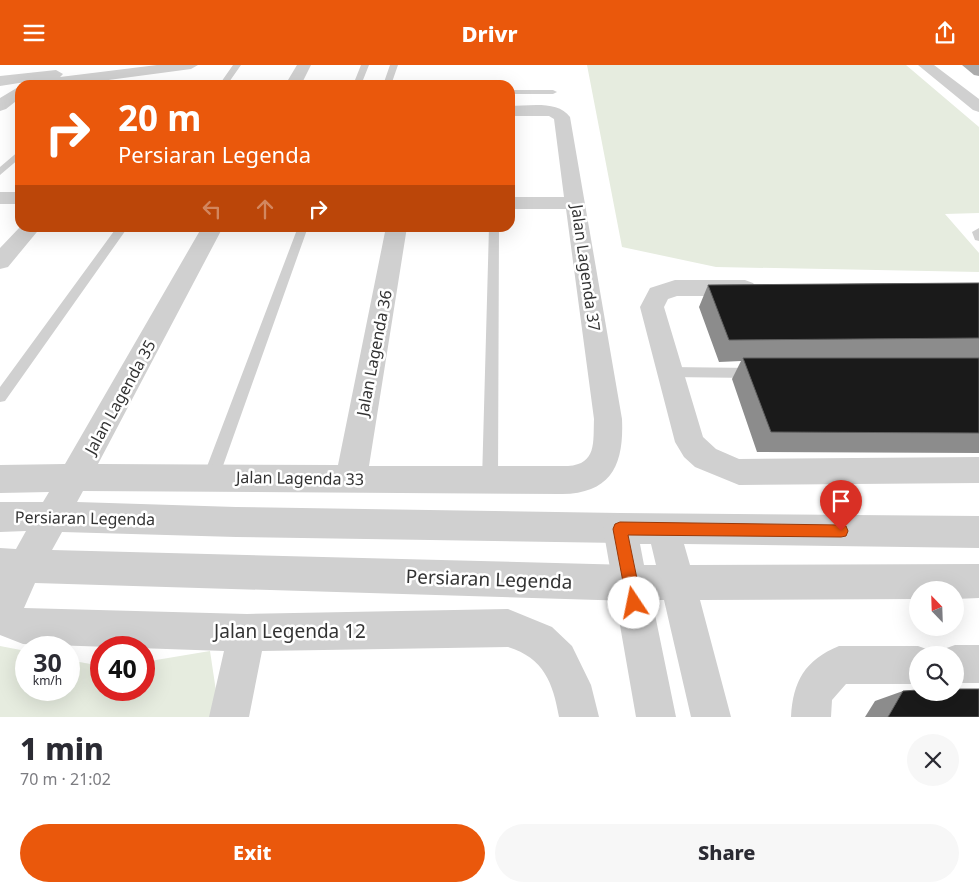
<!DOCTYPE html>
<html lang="en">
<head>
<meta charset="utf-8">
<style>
	:root { --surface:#fff; --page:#f7f7f7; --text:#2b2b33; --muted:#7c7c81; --accent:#ea580c }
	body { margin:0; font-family:"Noto Sans",sans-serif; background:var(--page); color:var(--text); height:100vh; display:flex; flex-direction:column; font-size:19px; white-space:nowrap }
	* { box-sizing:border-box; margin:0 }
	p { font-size:16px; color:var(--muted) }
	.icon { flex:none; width:28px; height:28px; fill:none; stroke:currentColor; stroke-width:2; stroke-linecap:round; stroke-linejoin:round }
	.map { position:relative; height:652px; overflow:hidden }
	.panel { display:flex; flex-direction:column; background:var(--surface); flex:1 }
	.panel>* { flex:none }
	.banner { position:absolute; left:15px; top:15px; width:500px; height:152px; border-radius:15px; box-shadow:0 5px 20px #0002; background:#ea580c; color:#fff; overflow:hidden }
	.needle { width:32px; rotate:337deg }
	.controls { position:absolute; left:909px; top:516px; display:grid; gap:10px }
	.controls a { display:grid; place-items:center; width:55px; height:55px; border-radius:50%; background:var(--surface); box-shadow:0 5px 20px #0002; font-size:25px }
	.speed { position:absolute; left:15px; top:571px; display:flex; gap:10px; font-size:25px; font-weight:700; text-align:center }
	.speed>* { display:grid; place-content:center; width:65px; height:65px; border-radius:50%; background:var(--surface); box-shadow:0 5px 20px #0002; line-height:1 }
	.speed small { font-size:12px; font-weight:400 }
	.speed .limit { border:8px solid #d22; background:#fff; color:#111 }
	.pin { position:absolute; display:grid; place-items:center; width:42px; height:42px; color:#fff; margin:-51px -21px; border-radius:50% 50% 50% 0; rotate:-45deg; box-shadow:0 0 5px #0007 }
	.pin .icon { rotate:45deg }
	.me { position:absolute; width:55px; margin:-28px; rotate:349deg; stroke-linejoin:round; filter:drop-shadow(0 0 4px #0008) }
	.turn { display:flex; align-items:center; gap:18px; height:105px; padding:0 20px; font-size:22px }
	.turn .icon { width:65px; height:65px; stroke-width:2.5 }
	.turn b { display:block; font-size:35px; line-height:42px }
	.lanes { display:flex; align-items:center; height:48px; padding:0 20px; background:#0003; justify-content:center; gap:25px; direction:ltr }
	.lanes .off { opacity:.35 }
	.round { display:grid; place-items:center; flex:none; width:52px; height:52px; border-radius:26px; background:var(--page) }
	.overview { display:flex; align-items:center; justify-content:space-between; height:85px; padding:0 20px }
	h1 { font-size:30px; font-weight:800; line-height:38px }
	.button { display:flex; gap:10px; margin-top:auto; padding:10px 20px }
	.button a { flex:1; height:58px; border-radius:30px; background:var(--accent); color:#fff; font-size:20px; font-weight:800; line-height:58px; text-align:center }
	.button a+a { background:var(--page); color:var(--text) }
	header { display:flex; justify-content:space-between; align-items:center; height:65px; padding:0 20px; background:var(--accent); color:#fff; font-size:22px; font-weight:800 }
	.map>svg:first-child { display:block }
	.green { fill:#e6ecdf }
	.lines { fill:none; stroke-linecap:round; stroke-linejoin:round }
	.service { fill:#d0d0d0; fill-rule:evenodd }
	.minor { fill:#d0d0d0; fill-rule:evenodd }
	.tertiary { fill:#d0d0d0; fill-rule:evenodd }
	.primary { fill:#ababab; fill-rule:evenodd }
	.wall { fill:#8c8c8c }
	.building { fill:#1a1a1a; stroke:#5f5f5f }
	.route { fill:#ea580c; stroke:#983908 }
	.labels { text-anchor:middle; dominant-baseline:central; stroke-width:5; stroke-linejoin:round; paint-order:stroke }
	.street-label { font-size:16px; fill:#333; stroke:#fff }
	.near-street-label { font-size:19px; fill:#333; stroke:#fff }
</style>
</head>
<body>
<header><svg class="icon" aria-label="menu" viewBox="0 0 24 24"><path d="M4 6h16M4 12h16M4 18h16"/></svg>Drivr<svg class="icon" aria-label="share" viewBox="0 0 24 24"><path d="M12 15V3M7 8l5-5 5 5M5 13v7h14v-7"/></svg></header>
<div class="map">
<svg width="979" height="652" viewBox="0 0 979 652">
	<rect width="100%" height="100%" fill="#fff"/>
	<path class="green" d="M587,0H906L979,62V148L945,149L979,188V207L716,202L622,182Z
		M0,581L26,586V625H69V595L101,601V625H144V597L210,586L216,626L210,652H0Z"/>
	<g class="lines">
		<path class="service" d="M233,0H241L227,20H219Z
			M361,0H369L361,20H353Z
			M390,0H398L391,20H383Z
			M101,8L108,10L97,20H89Z
			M510,25H553L557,27L553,29H510Z
			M20,85V93L0,110V102Z
			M117,162H128L5,336L0,337V322Z
			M298,162H308L219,412L216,417L211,419L206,417L203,412Z
			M489,162H499L498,416L496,421L490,423L484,421L482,416Z
			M979,163V176L975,175L972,167Z
			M669,302L753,303L760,308L753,313L669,312L662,307Z"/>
		<path class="minor" d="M157,0H198L191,4L71,20H28L32,16L0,21V11L56,5L63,9L60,12Z
			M297,0H311L301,20H285Z
			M918,0H934L979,34V47L973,45Z
			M20,21V33L6,44L0,46V33Z
			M510,41C528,41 558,35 570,52L622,354C624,399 612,428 562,429L83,426L77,437L236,442L620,448L632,452L637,463L632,474L620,478L236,472L62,467L52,485L631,500L643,506L649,518L643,530L631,536L35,518L24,543L247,549L508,544L552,562L572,581L591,620L599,652H559C553,618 544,593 508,582L262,586L249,652H209L224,586L23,579L0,570V483L16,484L26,466L0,467V437H43L49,427L0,428V400L65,399L202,162H223L98,399L338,400L386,162H407L369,401H568C597,399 593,377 594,354L566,144H510V132H564L554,54L549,51H510Z
			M0,127H20V139H0Z
			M20,162H41L8,202L0,204V183Z
			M675,215H745L753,218L757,223L753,228L745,231H677L668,234L664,242L703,372L716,384L739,394L979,392V418L739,420L695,402L684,392L675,377L640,242L650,223Z
			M955,580H979V618H955V590H939L941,585Z
			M839,581H918L932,586L933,590H918V619H846L832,635L831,652H791C793,616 805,595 839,581Z"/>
		<path class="tertiary" d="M620,448L979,451V483L684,479L690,500L979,499V533L955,534V525H918V534L700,535L731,652H691L664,535H652L676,652H636L603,463L608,452ZM640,479H651L656,500H644Z"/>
		<path class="primary" d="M962,0H979V11L974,10Z"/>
	</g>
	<path class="wall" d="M979,218V388L757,387L732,314L741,296L719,297L699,242L708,220Z
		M903,626L979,652H865L875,636Z"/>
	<path class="building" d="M979,218V273L729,275L708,220Z
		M743,293H979V368L771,367Z
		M955,624H979V652H888L903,626L918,625V628H955Z"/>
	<path class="route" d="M620,457L841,460L846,461L848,466L846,471L841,472L628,470L642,538L640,543L634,545L629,543L627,538L613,464L615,459Z"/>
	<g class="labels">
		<g class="street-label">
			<text transform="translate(586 203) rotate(82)">Jalan Lagenda 37</text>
			<text transform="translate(374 288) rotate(-79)">Jalan Lagenda 36</text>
			<text transform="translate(120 332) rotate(-61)">Jalan Lagenda 35</text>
			<text transform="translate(300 413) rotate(1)">Jalan Lagenda 33</text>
			<text transform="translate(85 453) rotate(1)">Persiaran Legenda</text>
		</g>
		<g class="near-street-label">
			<text transform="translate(489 514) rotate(2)">Persiaran Legenda</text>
			<text x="290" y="566">Jalan Legenda 12</text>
		</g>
	</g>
</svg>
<div class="controls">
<a><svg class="needle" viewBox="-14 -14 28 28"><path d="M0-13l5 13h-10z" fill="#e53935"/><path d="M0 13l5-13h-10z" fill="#7c7c81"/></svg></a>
<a><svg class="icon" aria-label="search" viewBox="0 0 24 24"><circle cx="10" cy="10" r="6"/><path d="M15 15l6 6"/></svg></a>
</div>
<div class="speed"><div>30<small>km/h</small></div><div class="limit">40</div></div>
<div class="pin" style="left:841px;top:466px;background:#d93025"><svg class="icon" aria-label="arrive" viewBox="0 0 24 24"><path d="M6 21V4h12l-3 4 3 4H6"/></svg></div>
<svg class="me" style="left:634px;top:538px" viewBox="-20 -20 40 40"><circle r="19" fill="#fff"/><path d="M0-13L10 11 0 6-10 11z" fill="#ea580c"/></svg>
<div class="banner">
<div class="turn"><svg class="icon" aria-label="right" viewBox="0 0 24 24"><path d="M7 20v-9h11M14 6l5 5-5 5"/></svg><div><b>20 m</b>Persiaran Legenda</div></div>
<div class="lanes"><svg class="icon off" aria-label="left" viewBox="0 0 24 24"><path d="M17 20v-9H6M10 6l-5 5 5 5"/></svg><svg class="icon off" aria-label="ahead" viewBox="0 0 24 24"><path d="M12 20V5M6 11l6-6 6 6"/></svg><svg class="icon" aria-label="right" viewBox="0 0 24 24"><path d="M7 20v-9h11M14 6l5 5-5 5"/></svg></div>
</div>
</div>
<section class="panel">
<div class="overview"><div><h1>1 min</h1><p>70 m · 21:02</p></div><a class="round"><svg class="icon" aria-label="close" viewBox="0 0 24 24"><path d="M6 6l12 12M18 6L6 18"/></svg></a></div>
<div class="button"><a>Exit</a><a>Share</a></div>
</section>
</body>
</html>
